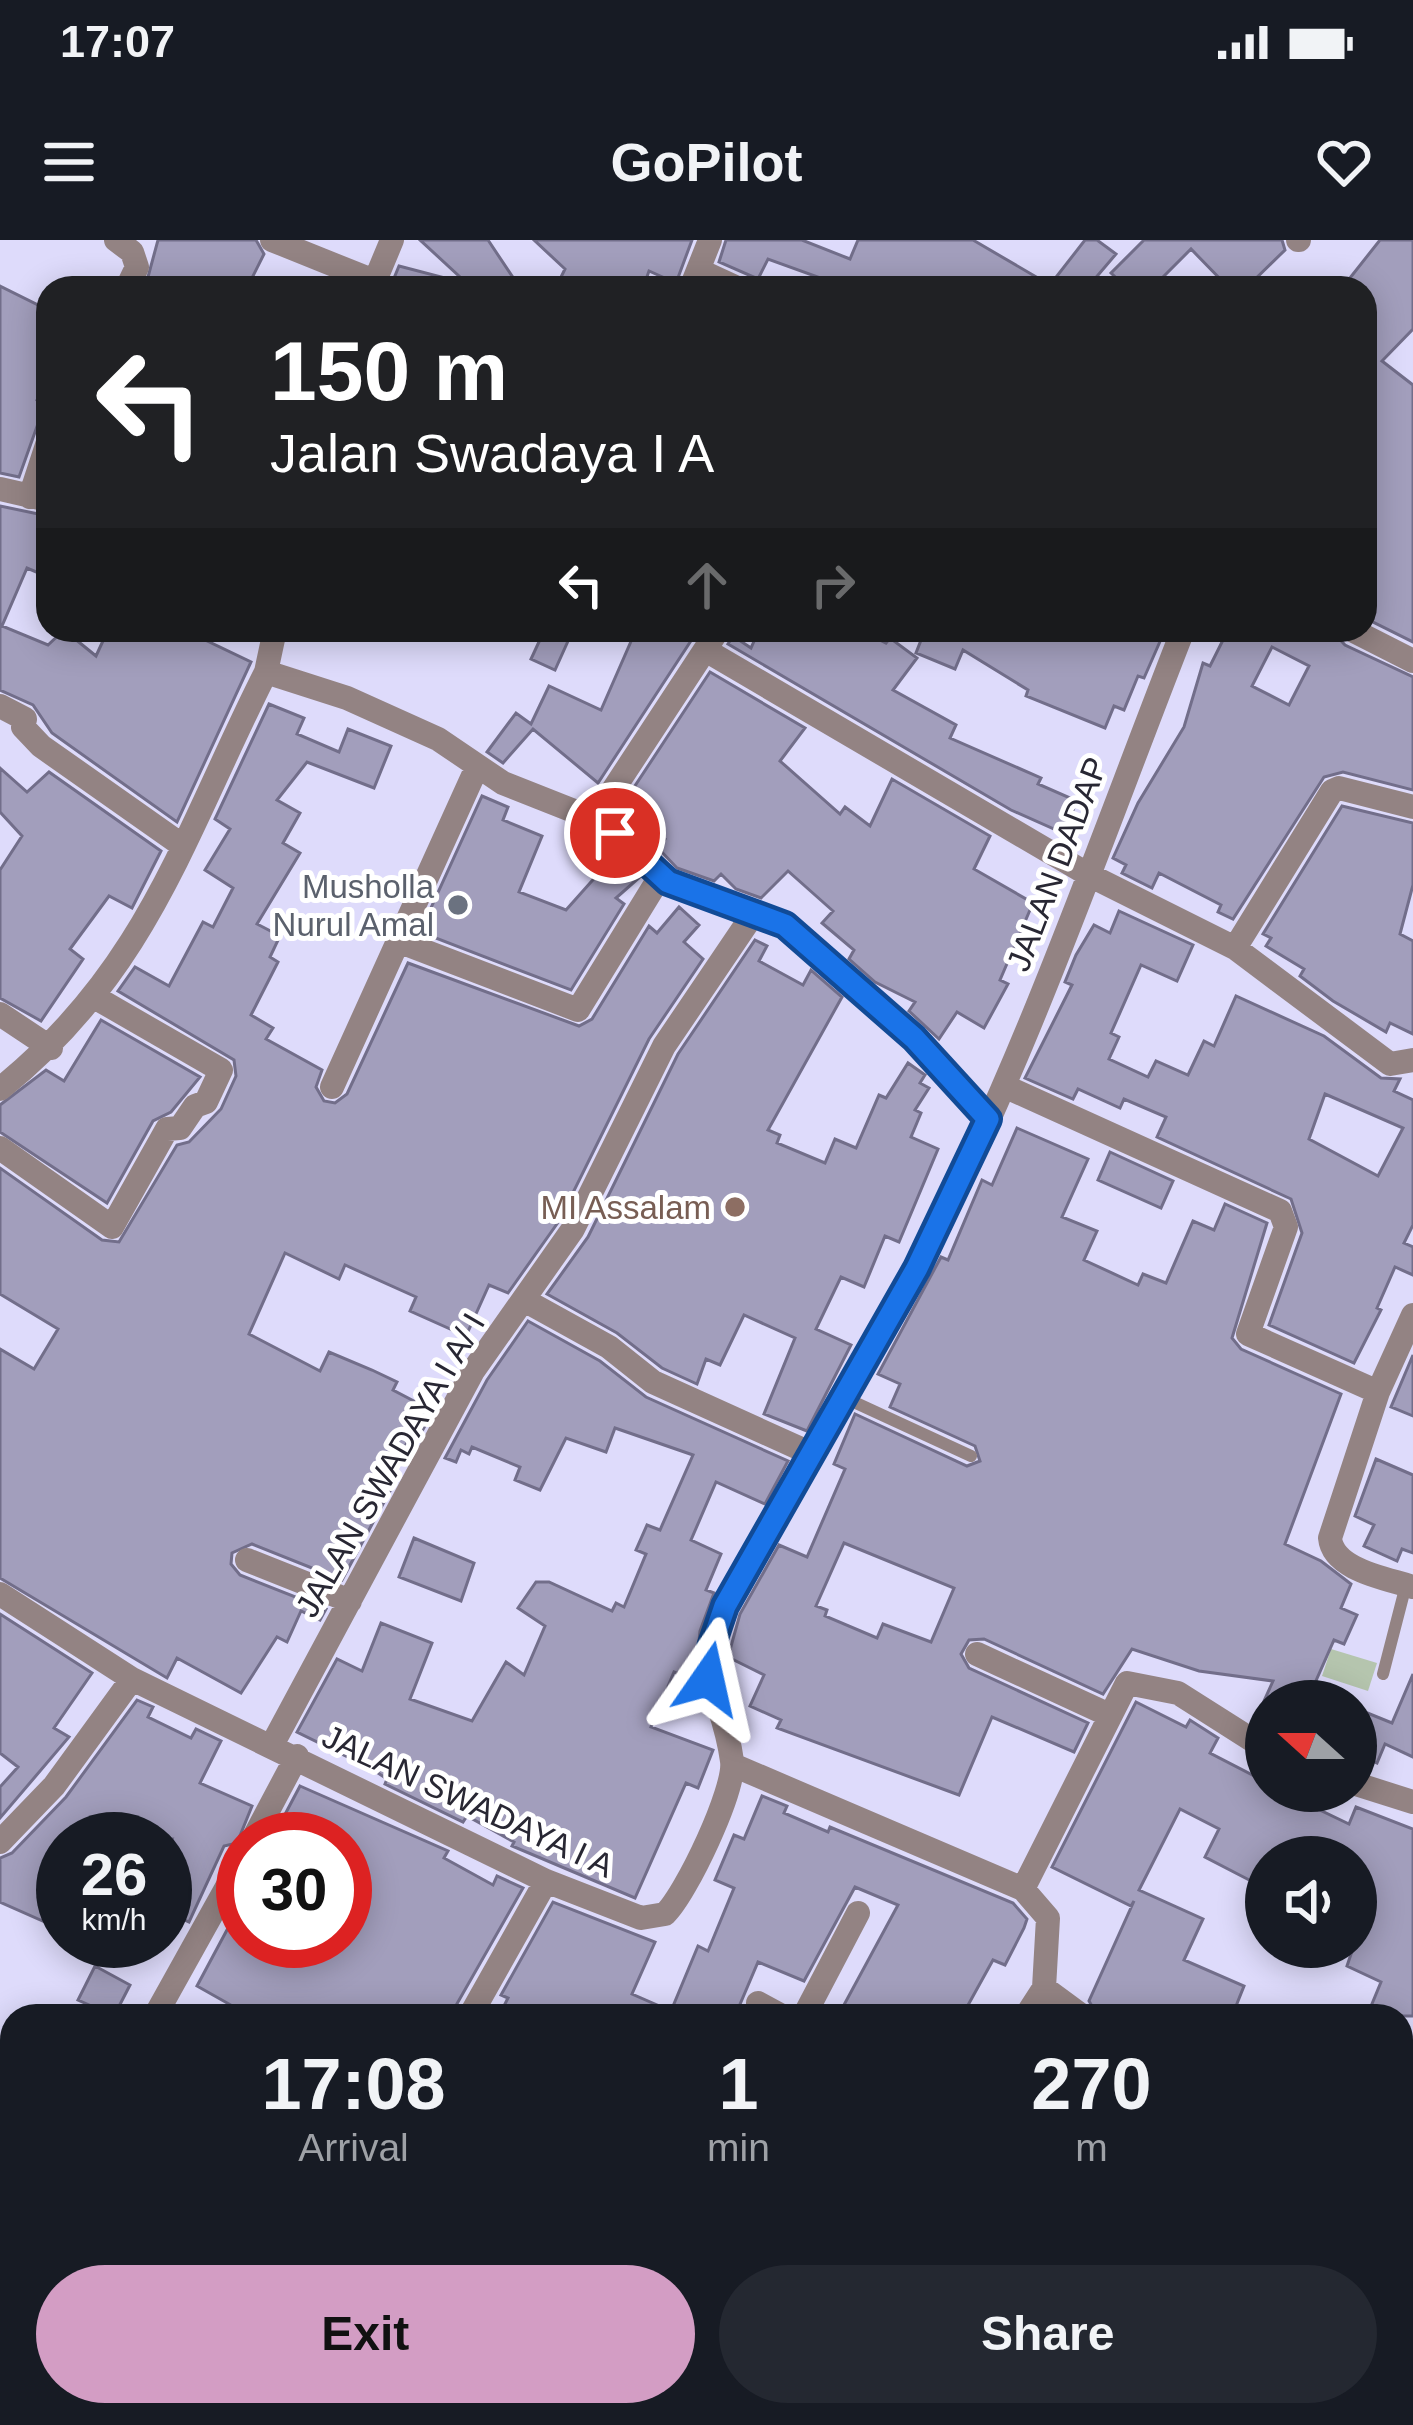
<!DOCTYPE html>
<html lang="en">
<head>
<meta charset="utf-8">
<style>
	:root { --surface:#171b24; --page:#242831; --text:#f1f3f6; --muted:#9ea1a6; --accent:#d39dc4 }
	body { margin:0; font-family:Arial,sans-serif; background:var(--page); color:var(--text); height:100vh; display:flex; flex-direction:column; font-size:45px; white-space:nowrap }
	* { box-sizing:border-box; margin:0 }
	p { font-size:39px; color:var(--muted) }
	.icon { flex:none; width:66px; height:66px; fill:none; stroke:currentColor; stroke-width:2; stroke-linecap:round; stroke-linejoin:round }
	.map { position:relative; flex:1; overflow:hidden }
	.details { position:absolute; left:0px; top:1764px; width:1413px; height:423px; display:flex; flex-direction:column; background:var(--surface); border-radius:36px 36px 0 0; box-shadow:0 6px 30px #0003 }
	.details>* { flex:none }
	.top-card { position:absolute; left:36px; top:36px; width:1341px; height:366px; border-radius:36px; box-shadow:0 6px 30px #0003; background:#202124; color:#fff; overflow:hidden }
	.needle { width:78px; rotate:291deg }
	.controls { position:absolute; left:1245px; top:1440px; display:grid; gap:24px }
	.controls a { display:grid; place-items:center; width:132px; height:132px; border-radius:50%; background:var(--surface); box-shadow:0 6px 30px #0003; font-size:60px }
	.speed { position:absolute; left:36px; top:1572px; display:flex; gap:24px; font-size:60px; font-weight:700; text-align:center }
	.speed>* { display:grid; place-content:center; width:156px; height:156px; border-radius:50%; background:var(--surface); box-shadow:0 6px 30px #0003; line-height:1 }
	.speed small { font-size:30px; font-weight:400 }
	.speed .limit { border:18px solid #d22; background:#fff; color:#111 }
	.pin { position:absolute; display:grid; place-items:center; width:102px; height:102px; color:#fff; margin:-51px; border:6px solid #fff; border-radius:50%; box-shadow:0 3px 12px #0007 }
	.me { position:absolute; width:132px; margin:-66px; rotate:11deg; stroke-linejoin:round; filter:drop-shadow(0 0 9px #0008) }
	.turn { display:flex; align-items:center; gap:42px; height:252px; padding:0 36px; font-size:54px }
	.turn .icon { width:156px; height:156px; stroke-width:2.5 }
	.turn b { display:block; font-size:84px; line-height:102px }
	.lanes { display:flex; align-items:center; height:114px; padding:0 36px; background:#0003; justify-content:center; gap:60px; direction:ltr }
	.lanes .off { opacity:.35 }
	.eta { display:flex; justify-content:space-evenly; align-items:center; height:204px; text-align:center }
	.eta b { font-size:72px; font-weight:800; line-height:84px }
	.primary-button { display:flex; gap:24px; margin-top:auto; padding:24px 36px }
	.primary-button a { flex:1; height:138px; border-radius:72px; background:var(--accent); color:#111; font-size:48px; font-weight:800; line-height:138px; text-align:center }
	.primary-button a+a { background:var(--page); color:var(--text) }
	.status { display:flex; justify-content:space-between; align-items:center; height:84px; padding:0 60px; background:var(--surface); direction:ltr }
	.status svg { height:33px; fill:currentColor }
	header { display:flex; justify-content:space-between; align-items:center; height:156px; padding:0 36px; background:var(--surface); font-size:54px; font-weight:800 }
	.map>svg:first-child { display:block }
	.green { fill:#b5c5ae }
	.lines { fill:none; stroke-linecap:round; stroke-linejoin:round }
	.stream { stroke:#81a2ae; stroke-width:9 }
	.building { fill:#a29ebc; stroke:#726e8a; stroke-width:3; fill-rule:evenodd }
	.service { stroke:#938383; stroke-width:12 }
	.minor { stroke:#938383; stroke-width:24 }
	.route-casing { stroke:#114b97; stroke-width:30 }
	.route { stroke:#1a73e8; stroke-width:21 }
	.worship-dot { fill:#6b7280; stroke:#fff; stroke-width:4.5 }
	.education-dot { fill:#8d6e63; stroke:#fff; stroke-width:4.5 }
	.labels { text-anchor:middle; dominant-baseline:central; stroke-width:10; stroke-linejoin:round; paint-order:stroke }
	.street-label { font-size:33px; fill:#282733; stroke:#fff }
	.worship-label { font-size:33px; fill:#5b616d; stroke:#fff; text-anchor:end }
	.education-label { font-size:33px; fill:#785e54; stroke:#fff; text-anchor:end }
</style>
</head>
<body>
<div class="status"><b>17:07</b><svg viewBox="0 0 49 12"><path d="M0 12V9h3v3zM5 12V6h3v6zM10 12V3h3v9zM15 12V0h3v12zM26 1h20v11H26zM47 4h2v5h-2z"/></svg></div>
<header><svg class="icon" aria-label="menu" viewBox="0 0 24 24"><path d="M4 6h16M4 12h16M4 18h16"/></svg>GoPilot<svg class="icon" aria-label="heart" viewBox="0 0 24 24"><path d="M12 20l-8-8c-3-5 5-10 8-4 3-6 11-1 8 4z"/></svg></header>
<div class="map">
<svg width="1413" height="2185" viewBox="0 0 1413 2185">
	<rect width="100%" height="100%" fill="#dedbfb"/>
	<path class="green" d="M1331,1409L1377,1423L1368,1451L1322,1436Z"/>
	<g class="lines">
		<path class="stream" d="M0,2125L12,2130
			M146,2175L153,2185"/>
	</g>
	<path class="building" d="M158,0H256L264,14L247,48H145Z
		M420,0H488L520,48H472Z
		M534,0H692L676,43L649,31L643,48H583L561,37L565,29Z
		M726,0H802L850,19L858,0H973L1050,45L1085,0H1097L1116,14L1087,48H848L768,19L758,39L719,22Z
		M1144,0H1282L1285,10L1246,48H1229L1191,9L1152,48H1127L1111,33Z
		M1380,0H1413V89L1382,121L1413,145V402L1365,378V48H1342Z
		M399,26L453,40L452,48H390Z
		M0,46L48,70V136L37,160L45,164L19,237L0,233Z
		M0,266L48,276V337L27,328L2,386L48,405L64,390L96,416L108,390H200L197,396L251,422L177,582L52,493L33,465L0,450Z
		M636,390H698L598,543L533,489L503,523L487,512L516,473L531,484L549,446L601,470Z
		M759,390H860L886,403L890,398L917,418L893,450L956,485L950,498L1041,538L1038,544L1077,561L1063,593L1011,570L728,404L733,396L751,408Z
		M925,390H1165L1144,438L1138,436L1124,470L1114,466L1105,488L1026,456L1028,450L963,410L955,429L916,413Z
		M1228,390H1331L1345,405L1413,437V550L1343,532L1324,537L1233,679L1218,672L1221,665L1159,633L1152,648L1122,633L1126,625L1113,618L1138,563L1184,487L1203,423L1210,426ZM1272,407L1309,426L1289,465L1252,446Z
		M544,391L568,401L555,430L531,419Z
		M710,432L805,488L780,521L840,574L845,567L870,586L892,539L990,596L974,629L1033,663L1000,740L1008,744L984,788L957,772L939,799L909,771L915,762L875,742L849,719L854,710L822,683L833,671L788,631L761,658L736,649L721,634L714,641L677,628L658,608L665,599L623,564Z
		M269,464L304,478L297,494L339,512L348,489L391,506L374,548L307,522L277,560L300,573L283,603L300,613L257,684L280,696L270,717L278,722L251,775L273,788L266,799L322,830L316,847L324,861L335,863L347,854L408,723L579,786L592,779L649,686L657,693L679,667L699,685L684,702L703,719L649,799L559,981L508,1053L489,1045L466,1096L410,1071L416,1057L345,1025L339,1039L285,1013L249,1094L320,1131L329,1112L372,1130L397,1142L393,1150L433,1171L415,1204L408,1201L383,1247L390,1251L342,1340L252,1304L232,1313L231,1324L240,1335L326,1369L320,1380L301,1371L287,1402L277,1397L241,1453L177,1418L167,1438L0,1338V1109L34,1129L58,1089L0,1054V928L102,1000L119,1002L177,905L189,902L221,869L236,836L234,820L118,751L135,727L169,746L203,682L213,687L233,648L205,630L230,589L215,579Z
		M0,528L27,552L49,532L161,611L132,668L109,656L70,709L83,719L41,781L0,758V630L22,596L0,572Z
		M482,556L508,567L503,580L542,596L519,652L566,670L616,614L640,637L616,658L624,664L571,750L420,692Z
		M1342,566L1413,583V645L1400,694L1413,701V794L1390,783L1386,792L1333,761L1300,736L1304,729L1266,706L1271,698L1263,694Z
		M1119,671L1193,705L1177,741L1141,725L1111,793L1119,797L1109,819L1148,837L1156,821L1188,835L1204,801L1214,806L1236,756L1324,796L1381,838L1400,839L1394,851L1413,860V985L1404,1003L1413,1007V1035L1395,1027L1377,1068L1381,1070L1354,1123L1269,1085L1302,993L1291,959L1157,897L1166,877L1124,859L1120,868L1078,849L1073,859L1025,838L1072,745L1065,742L1076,715L1094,685L1110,693ZM1325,854L1403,888L1378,936L1309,899Z
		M755,700L767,706L759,721L803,745L811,730L842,757L768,890L780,895L777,903L825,923L835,899L856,908L879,855L886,858L908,823L925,835L920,843L929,848L915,870L921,873L911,897L938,909L899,1002L885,996L864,1047L841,1037L816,1089L851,1105L807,1191L764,1174L795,1098L744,1075L720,1125L706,1119L697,1144L662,1128L617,1093L547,1054L588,997L678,814Z
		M101,780L200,837L171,872L153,881L107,963L0,892V865L46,830L64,841Z
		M1017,888L1088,919L1062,977L1097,991L1084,1020L1138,1045L1143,1034L1166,1043L1193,981L1214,990L1225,964L1267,983L1232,1098L1241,1109L1341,1154L1285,1304L1321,1321L1351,1344L1341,1368L1357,1375L1344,1404L1334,1400L1307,1461H1264L1273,1441L1199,1431L1132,1409L1103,1454L984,1399L969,1400L961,1414L969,1428L1088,1483L1074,1512L992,1477L959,1555L777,1488L781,1480L750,1466L764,1435L728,1417L740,1374L779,1305L807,1317L845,1229L834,1224L855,1174L967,1226L980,1221L975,1206L890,1167L900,1144L878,1134L941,1017L948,1020L982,940L992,945ZM844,1303L954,1348L931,1402L883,1384L877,1398L825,1376L827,1370L816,1366Z
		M1110,912L1173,941L1161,968L1098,940Z
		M528,1081L600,1121L646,1157L788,1221L765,1264L716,1242L691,1300L721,1314L706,1350L714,1353L700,1391L695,1440L674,1432L651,1487L713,1510L698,1548L686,1543L635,1658L512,1606L514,1602L467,1576L463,1582L385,1544L387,1539L372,1529L297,1492L337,1419L362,1431L381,1383L432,1403L410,1459L472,1481L506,1422L524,1435L545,1386L518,1368L536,1342H549L612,1371L616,1363L624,1367L646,1314L636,1310L647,1285L660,1290L693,1215L615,1188L606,1212L566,1198L540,1250L515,1240L520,1227L472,1207L469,1214L461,1210L456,1222L445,1218L487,1140Z
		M1413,1115V1176L1391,1167Z
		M1376,1219L1413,1235V1313L1402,1309L1397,1321L1364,1306L1374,1285L1355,1276Z
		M414,1298L474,1323L461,1361L399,1337Z
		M0,1374L92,1433L54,1488L69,1497L0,1578V1547L18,1527L0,1513Z
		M1413,1434V1517L1385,1504L1377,1523L1356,1514V1493L1365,1472L1392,1483Z
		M137,1460L153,1467L148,1477L191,1498L196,1489L221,1501L200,1543L252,1566L237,1603L224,1606L189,1682L165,1671V1614L172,1599H63V1690L0,1662V1618L12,1613L66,1557Z
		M1136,1462L1186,1487L1190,1480L1218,1498L1210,1513L1266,1542V1551H1298L1295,1558L1349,1584L1356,1567L1413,1589V1776H1367L1381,1742L1347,1726L1369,1661L1356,1656V1617H1266L1255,1643L1205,1617L1219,1589L1180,1569L1139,1650L1203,1679L1184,1720L1244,1746L1232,1776H1098L1089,1761L1134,1661L1131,1666L1052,1627Z
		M300,1546L448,1611L444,1618L493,1645L497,1636L523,1648L450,1776H231L236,1768L197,1746L243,1660V1701H345V1599H272Z
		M762,1556L787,1566L784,1573L828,1592L830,1587L1013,1663L1027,1679L1024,1688L1005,1725L993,1720L962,1776H838L898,1665L855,1647L804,1741L758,1722L735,1776H499L508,1758L501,1755L553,1662L655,1702L632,1754L671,1771L698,1706L708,1711L734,1648L715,1640L734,1595L744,1599Z
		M95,1726L130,1745L114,1776L78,1760Z"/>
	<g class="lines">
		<path class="service" d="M843,1157L971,1216
			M1383,1434L1406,1345"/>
		<path class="minor" d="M116,0L132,12L137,27L127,48
			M272,0L374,41
			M1298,0H1299
			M698,30L737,48
			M372,48L392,0
			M691,48L710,0
			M0,249L48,260
			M30,257L48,202
			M275,390L266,432L347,458L438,499L503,543L594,579L636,608L668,642L785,685L914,798L988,879
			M1352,390L1413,421
			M707,411L1089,635L1235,708L1390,824L1413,820
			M0,466L25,479L23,487L41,506L183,606
			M594,579L718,390
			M398,701L578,770L661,635
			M1235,708L1332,551L1339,548L1413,567
			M0,774L51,808
			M1004,846L1280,971L1286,987L1248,1094L1378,1152
			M332,847L477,527
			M0,849C148,730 184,594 266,432
			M0,908L112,987L167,889L180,888L195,866L206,862L221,830L96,758
			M524,1060L609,1107L653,1142L812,1214
			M1413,1075L1378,1152L1330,1298C1333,1330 1386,1338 1413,1347
			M247,1320L350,1361
			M0,1354L132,1439L546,1641L641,1678L665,1674C686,1654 736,1549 732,1521C722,1447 693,1449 725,1367C788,1253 858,1142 918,1027C1025,822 1099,604 1183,390
			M977,1414L1107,1474
			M272,1505L473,1131L573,989L664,806L754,673
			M733,1525L1023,1649L1048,1678L1044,1748L1082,1776
			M1356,1544L1413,1562
			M253,1599L297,1516
			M0,1602L54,1546L132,1439
			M1023,1649L1127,1443L1178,1453L1266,1509
			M758,1763L782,1776
			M155,1776L243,1618
			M470,1776L546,1641
			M804,1776L858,1673
			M1026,1776L1044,1748
			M0,1915L12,1923
			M1401,1978L1413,1983
			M1401,2169L1413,2177
			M395,2175L410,2185
			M692,2175L704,2185
			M1048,2175L1067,2185
			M1225,2175L1239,2185
			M331,2185L337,2175
			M581,2185L588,2175
			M1130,2185L1137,2175
			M1325,2185L1332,2175"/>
	</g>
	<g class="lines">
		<defs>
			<path id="route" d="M615,593L668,642L785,685L914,798L988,879L917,1028L725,1366L711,1407L708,1439"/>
		</defs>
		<use href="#route" class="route-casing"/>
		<use href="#route" class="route"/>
	</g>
	<circle class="worship-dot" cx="458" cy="665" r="12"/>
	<circle class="education-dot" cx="735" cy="967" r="12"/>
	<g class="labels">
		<g class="street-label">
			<text transform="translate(1057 624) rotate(-69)">JALAN DADAP</text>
			<text transform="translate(390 1225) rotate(-60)">JALAN SWADAYA I A/ I</text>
			<text transform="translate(468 1561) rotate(25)">JALAN SWADAYA I A</text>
		</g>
		<g class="worship-label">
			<text x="434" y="646">Musholla<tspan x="434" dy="38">Nurul Amal</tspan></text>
		</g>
		<g class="education-label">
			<text x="711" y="967">MI Assalam</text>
		</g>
	</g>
</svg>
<div class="controls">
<a><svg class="needle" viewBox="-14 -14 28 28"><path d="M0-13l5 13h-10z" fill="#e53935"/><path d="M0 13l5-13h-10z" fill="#9ea1a6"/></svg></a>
<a><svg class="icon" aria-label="sound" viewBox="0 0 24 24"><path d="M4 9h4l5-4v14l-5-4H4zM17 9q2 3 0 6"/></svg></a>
</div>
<div class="speed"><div>26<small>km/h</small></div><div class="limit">30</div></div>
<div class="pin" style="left:615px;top:593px;background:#d93025"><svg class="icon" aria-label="arrive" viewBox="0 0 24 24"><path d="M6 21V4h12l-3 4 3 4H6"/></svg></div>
<svg class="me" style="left:708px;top:1439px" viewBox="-20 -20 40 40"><path d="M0-17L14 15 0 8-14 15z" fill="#1a73e8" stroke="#fff" stroke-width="4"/></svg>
<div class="top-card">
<div class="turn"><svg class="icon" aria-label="left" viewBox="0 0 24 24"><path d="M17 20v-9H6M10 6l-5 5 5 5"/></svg><div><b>150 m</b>Jalan Swadaya I A</div></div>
<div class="lanes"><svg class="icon" aria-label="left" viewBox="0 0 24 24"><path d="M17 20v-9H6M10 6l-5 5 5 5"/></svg><svg class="icon off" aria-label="ahead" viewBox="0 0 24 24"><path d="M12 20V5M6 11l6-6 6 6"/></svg><svg class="icon off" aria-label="right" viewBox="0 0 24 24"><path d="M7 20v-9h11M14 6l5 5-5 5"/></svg></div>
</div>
<section class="details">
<div class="eta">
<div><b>17:08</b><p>Arrival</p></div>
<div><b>1</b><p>min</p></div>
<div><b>270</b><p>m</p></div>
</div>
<div class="primary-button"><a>Exit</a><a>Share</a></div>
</section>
</div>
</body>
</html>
